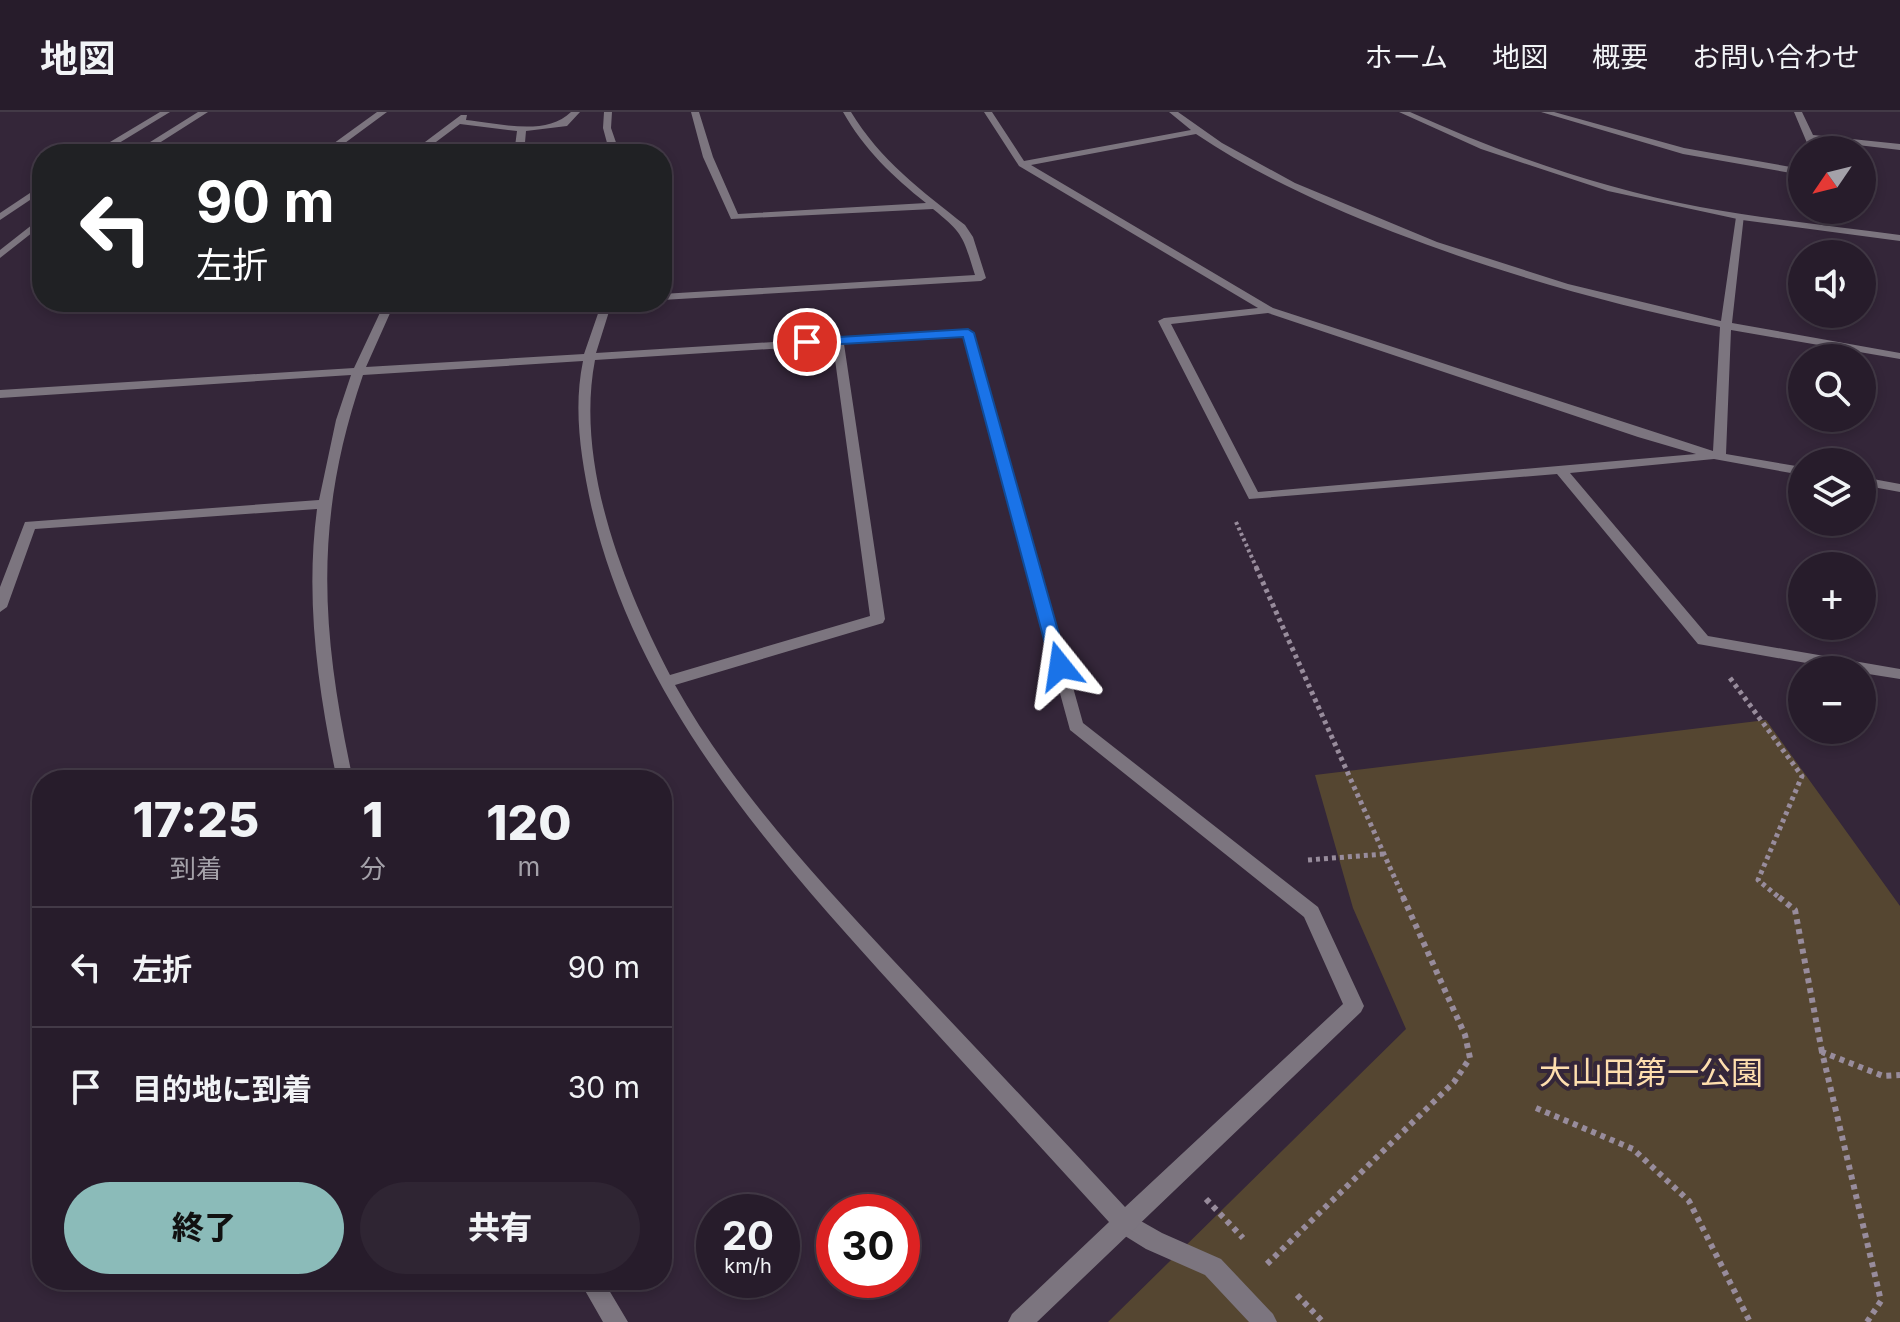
<!DOCTYPE html>
<html lang="ja">
<head>
<meta charset="utf-8">
<style>
	:root { --surface:#271c2b; --page:#2f2533; --text:#f1f3f6; --muted:#a4a1a9; --line:#433a47; --accent:#8bbbb9 }
	body { margin:0; font-family:Inter,"Noto Sans JP",sans-serif; background:var(--page); color:var(--text); height:100vh; display:flex; flex-direction:column; font-size:30px; white-space:nowrap }
	* { box-sizing:border-box; margin:0 }
	p { font-size:26px; color:var(--muted) }
	.icon { flex:none; width:44px; height:44px; fill:none; stroke:currentColor; stroke-width:2; stroke-linecap:round; stroke-linejoin:round }
	.map { position:relative; flex:1; overflow:hidden }
	.side { position:absolute; left:32px; top:658px; width:640px; height:520px; display:flex; flex-direction:column; background:var(--surface); border-radius:32px; box-shadow:0 4px 12px #0003,0 0 0 2px var(--line) }
	.side>* { flex:none }
	.guide { position:absolute; left:32px; top:32px; width:640px; height:168px; border-radius:32px; box-shadow:0 4px 12px #0003,0 0 0 2px var(--line); background:#202124; color:#fff; overflow:hidden }
	.needle { width:52px; rotate:235deg }
	.tools { position:absolute; left:1788px; top:24px; display:grid; gap:16px }
	.tools a { display:grid; place-items:center; width:88px; height:88px; border-radius:50%; background:var(--surface); box-shadow:0 4px 12px #0003,0 0 0 2px var(--line); font-size:40px }
	.speed { position:absolute; left:696px; top:1082px; display:flex; gap:16px; font-size:40px; font-weight:700; text-align:center }
	.speed>* { display:grid; place-content:center; width:104px; height:104px; border-radius:50%; background:var(--surface); box-shadow:0 4px 12px #0003,0 0 0 2px var(--line); line-height:1 }
	.speed small { font-size:20px; font-weight:400 }
	.speed .limit { border:12px solid #d22; background:#fff; color:#111 }
	.pin { position:absolute; display:grid; place-items:center; width:68px; height:68px; color:#fff; margin:-34px; border:4px solid #fff; border-radius:50%; box-shadow:0 2px 8px #0007 }
	.me { position:absolute; width:88px; margin:-44px; rotate:345deg; stroke-linejoin:round; filter:drop-shadow(0 0 6px #0008) }
	.turn { display:flex; align-items:center; gap:28px; height:168px; padding:0 32px; font-size:36px }
	.turn .icon { width:104px; height:104px; stroke-width:2.5 }
	.turn b { display:block; font-size:56px; line-height:68px }
	.eta { display:flex; justify-content:space-evenly; align-items:center; height:136px; text-align:center }
	.eta b { font-size:48px; font-weight:800; line-height:56px }
	.cta { display:flex; gap:16px; margin-top:auto; padding:16px 32px }
	.cta a { flex:1; height:92px; border-radius:48px; background:var(--accent); color:#111; font-size:32px; font-weight:800; line-height:92px; text-align:center }
	.cta a+a { background:var(--page); color:var(--text) }
	ul { padding:0; list-style:none }
	li { display:flex; align-items:center; gap:24px; height:120px; padding:0 32px; border-top:2px solid var(--line) }
	li div { flex:1 }
	li b { display:block; font-size:30px }
	li em { font-style:normal }
	header { display:flex; align-items:center; gap:48px; box-sizing:border-box; height:112px; padding:0 40px; background:var(--surface); border-bottom:2px solid var(--line) }
	header strong { font-size:38px }
	nav { display:flex; gap:44px; margin-inline-start:auto; font-size:28px }
	.map>svg:first-child { display:block }
	.green { fill:#554631 }
	.lines { fill:none; stroke-linecap:round; stroke-linejoin:round }
	.path-far2 { stroke:#988c9c; stroke-width:4; stroke-dasharray:3 3; stroke-linecap:butt }
	.path-far1 { stroke:#988c9c; stroke-width:5; stroke-dasharray:4 4; stroke-linecap:butt }
	.path { stroke:#988c9c; stroke-width:6; stroke-dasharray:5 5; stroke-linecap:butt }
	.service { fill:#7c757f; fill-rule:evenodd }
	.minor { fill:#7c757f; fill-rule:evenodd }
	.tertiary { fill:#7c757f; fill-rule:evenodd }
	.route { fill:#1a73e8; stroke:#114b97; stroke-width:2 }
	.labels { text-anchor:middle; dominant-baseline:central; stroke-width:8; stroke-linejoin:round; paint-order:stroke }
	.near-park-label { font-size:32px; fill:#fedeae; stroke:#342639 }
</style>
</head>
<body>
<header>
<strong>地図</strong>
<nav><a>ホーム</a><a>地図</a><a>概要</a><a>お問い合わせ</a></nav>
</header>
<div class="map">
<svg width="1900" height="1210" viewBox="0 0 1900 1210">
	<rect width="100%" height="100%" fill="#342639"/>
	<path class="green" d="M1766,608L1900,794V1210H1108L1406,917L1353,796L1315,663Z"/>
	<g class="lines">
		<path class="path-far2" d="M1236,410L1257,457"/>
		<path class="path-far1" d="M1256,455L1404,787
			M1730,566L1802,664L1758,768L1781,787
			M1308,748L1384,742"/>
		<path class="path" d="M1779,785L1795,798L1822,940
			M1536,996L1633,1037L1689,1089L1750,1210
			M1206,1087L1243,1126
			M1267,1152L1454,970L1470,946L1465,923L1403,785
			M1297,1183L1323,1210
			M1867,1210L1881,1189L1822,940L1883,964L1900,963"/>
		<path class="service" d="M1125,1100L1162,1121L1221,1147L1273,1202L1277,1210H1249L1205,1163L1146,1137L1117,1119L1114,1111L1117,1103Z"/>
		<path class="minor" d="M377,0H387L330,42H319Z
			M571,0H580L567,14L526,19L524,42H514L517,19L460,12L420,42H409L461,3H467L466,8C498,11 546,25 571,0Z
			M604,0H612L611,16L620,42H610L603,16Z
			M691,0H699L713,45L738,102L926,91C893,65 864,37 843,0H851C880,48 922,79 965,113L973,125L986,166L981,169L662,188V182L975,163C963,125 964,122 933,97L731,107L703,45Z
			M984,0H992L1024,49L1191,18L1169,0H1178L1222,31L1295,71L1437,130L1568,172L1721,209L1736,105L1744,103L1732,211L1900,241V247L1731,218L1726,342L1802,355V363L1714,347L1570,361L1708,524L1900,557V567L1862,561V558H1846L1698,532L1557,362L1249,387L1158,209L1164,206L1258,196L1019,54ZM1196,22C1257,63 1324,93 1393,120C1499,161 1609,192 1720,215L1713,339L1273,196L1031,53ZM1268,201L1638,325L1696,342L1258,380L1171,212Z
			M1541,0H1554L1684,36L1802,57V63L1683,42Z
			M1794,0H1802L1813,23L1900,32V38L1815,28L1820,38H1810Z
			M385,190H395L366,255L584,242L602,190H612L596,241L968,218L974,221L1083,611L1318,795L1364,894L1361,900L1037,1210H1008L1012,1202L1109,1110C1039,1033 968,956 897,878C767,735 635,586 591,393C581,346 573,297 583,249L363,263C313,409 321,520 353,668H337C318,578 305,488 317,397L35,417L7,495L0,500V475L25,410L319,388L336,308L351,263L0,286V278L354,256ZM963,225L1070,618L1304,805L1343,892L1125,1095C1048,1012 970,930 893,848C814,763 732,675 675,573L883,511L885,507L844,232ZM833,233L870,504L670,563C623,472 575,352 595,248Z
			M490,190H578L573,193L493,197L488,194Z
			M1862,365L1900,372V380L1862,373Z
			M579,1168H603L628,1210H603Z"/>
		<path class="tertiary" d="M160,0H170L101,42H90Z
			M198,0H208L142,42H131Z
			M1399,0H1410C1503,42 1600,76 1700,95C1766,107 1833,114 1900,123V129L1742,108L1608,79L1481,37Z
			M42,73V80L0,108V101Z
			M42,105V113L0,146V138Z"/>
	</g>
	<path class="route" d="M968,217L974,221L1068,554L1060,560L1051,554L963,225L807,234L801,230L807,227Z"/>
	<g class="labels">
		<g class="near-park-label">
			<text x="1651" y="960">大山田第一公園</text>
		</g>
	</g>
</svg>
<div class="tools">
<a><svg class="needle" viewBox="-14 -14 28 28"><path d="M0-13l5 13h-10z" fill="#e53935"/><path d="M0 13l5-13h-10z" fill="#a4a1a9"/></svg></a>
<a><svg class="icon" aria-label="sound" viewBox="0 0 24 24"><path d="M4 9h4l5-4v14l-5-4H4zM17 9q2 3 0 6"/></svg></a>
<a><svg class="icon" aria-label="search" viewBox="0 0 24 24"><circle cx="10" cy="10" r="6"/><path d="M15 15l6 6"/></svg></a>
<a><svg class="icon" aria-label="layers" viewBox="0 0 24 24"><path d="M12 4l9 5-9 5-9-5zM3 14l9 5 9-5"/></svg></a>
<a>+</a>
<a>−</a>
</div>
<div class="speed"><div>20<small>km/h</small></div><div class="limit">30</div></div>
<div class="pin" style="left:807px;top:230px;background:#d93025"><svg class="icon" aria-label="arrive" viewBox="0 0 24 24"><path d="M6 21V4h12l-3 4 3 4H6"/></svg></div>
<svg class="me" style="left:1060px;top:554px" viewBox="-20 -20 40 40"><path d="M0-17L14 15 0 8-14 15z" fill="#1a73e8" stroke="#fff" stroke-width="4"/></svg>
<div class="guide">
<div class="turn"><svg class="icon" aria-label="left" viewBox="0 0 24 24"><path d="M17 20v-9H6M10 6l-5 5 5 5"/></svg><div><b>90 m</b>左折</div></div>
</div>
<section class="side">
<div class="eta">
<div><b>17:25</b><p>到着</p></div>
<div><b>1</b><p>分</p></div>
<div><b>120</b><p>m</p></div>
</div>
<ul>
<li><svg class="icon" aria-label="left" viewBox="0 0 24 24"><path d="M17 20v-9H6M10 6l-5 5 5 5"/></svg><div><b>左折</b></div><em>90 m</em></li>
<li><svg class="icon" aria-label="arrive" viewBox="0 0 24 24"><path d="M6 21V4h12l-3 4 3 4H6"/></svg><div><b>目的地に到着</b></div><em>30 m</em></li>
</ul>
<div class="cta"><a>終了</a><a>共有</a></div>
</section>
</div>
</body>
</html>
